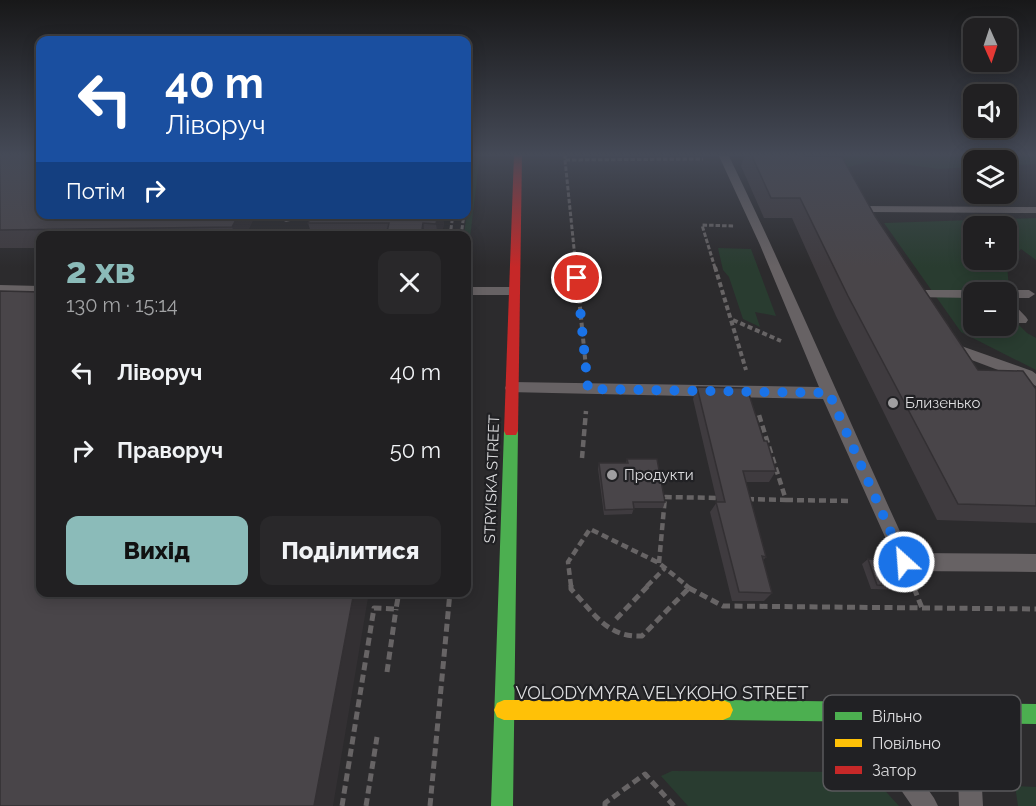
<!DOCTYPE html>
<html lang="uk">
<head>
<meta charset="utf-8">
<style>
	:root { --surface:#212022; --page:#29282a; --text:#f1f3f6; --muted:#a2a3a5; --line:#3e3e40; --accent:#8bbbb9 }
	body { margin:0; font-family:Raleway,sans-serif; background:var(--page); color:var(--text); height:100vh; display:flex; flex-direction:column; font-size:22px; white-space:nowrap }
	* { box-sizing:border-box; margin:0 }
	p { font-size:20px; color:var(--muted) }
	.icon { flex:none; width:33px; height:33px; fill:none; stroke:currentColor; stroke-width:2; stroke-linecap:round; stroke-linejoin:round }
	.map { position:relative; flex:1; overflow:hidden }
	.side { position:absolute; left:36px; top:231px; width:435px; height:366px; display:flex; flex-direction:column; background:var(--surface); border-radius:12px; box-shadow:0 3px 15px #0003,0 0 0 2px var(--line) }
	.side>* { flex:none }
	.banner { position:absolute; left:36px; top:36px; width:435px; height:183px; border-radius:12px; box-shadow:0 3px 15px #0003,0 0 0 2px var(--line); background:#1a4fa0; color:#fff; overflow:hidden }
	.needle { width:39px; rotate:177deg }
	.buttons { position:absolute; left:963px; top:18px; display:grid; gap:12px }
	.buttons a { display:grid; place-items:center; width:54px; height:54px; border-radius:12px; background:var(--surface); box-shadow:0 3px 15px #0003,0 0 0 2px var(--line); font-size:30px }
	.pin { position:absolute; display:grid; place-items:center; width:51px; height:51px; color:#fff; margin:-26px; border:3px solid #fff; border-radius:50%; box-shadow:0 2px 6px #0007 }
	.me { position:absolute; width:66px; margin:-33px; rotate:334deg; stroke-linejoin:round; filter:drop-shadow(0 0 4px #0008) }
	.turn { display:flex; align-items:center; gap:21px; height:126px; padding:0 30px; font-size:27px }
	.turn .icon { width:78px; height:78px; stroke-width:2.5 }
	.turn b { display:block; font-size:42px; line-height:51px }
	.then { display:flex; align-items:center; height:57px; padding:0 30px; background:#0003; gap:12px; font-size:22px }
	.round { display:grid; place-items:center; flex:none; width:63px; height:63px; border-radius:12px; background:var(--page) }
	.summary { display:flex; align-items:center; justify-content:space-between; height:102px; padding:0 30px }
	h1 { font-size:36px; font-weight:800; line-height:45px; color:var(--accent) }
	.button { display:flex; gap:12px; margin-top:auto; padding:12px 30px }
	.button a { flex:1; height:69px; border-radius:12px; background:var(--accent); color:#111; font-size:24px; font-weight:800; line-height:69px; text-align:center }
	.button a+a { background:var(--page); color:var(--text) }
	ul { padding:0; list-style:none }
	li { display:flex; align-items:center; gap:18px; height:78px; padding:0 30px }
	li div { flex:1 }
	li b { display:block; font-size:22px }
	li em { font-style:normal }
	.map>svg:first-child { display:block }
	.green { fill:#293c30; fill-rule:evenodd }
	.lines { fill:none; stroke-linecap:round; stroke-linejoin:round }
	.path-far3 { stroke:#676465; stroke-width:3; stroke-dasharray:4.5 2; stroke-linecap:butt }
	.path-far2 { stroke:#676465; stroke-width:4; stroke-dasharray:5 3; stroke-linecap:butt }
	.path-far1 { stroke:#676465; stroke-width:4.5; stroke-dasharray:7 4; stroke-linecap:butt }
	.path { stroke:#676465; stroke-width:5; stroke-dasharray:8 4.5; stroke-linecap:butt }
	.lane { fill:#676264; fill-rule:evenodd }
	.fast { fill:#4caf50; fill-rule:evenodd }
	.slow { fill:#ffc107; fill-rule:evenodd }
	.jam { fill:#c62828; fill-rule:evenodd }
	.wall { fill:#3f3b3f }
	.shaded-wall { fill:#333033 }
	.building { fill:#494549; stroke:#333033; stroke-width:1.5 }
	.route { stroke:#1a73e8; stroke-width:10; stroke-dasharray:0 18 }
	.poi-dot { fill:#a09fa1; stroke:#212124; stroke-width:2 }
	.labels { text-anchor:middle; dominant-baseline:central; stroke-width:4.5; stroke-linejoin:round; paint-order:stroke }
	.poi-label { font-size:15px; fill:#dedee0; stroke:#212124; text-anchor:start }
	.street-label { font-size:15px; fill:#dedee0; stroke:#212124 }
	.near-street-label { font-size:18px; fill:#dedee0; stroke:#212124 }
	.key { fill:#212124; stroke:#5a5a5c; stroke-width:1.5 }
	.key-label { font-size:16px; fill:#dedee0 }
</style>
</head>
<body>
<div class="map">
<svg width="1036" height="806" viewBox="0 0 1036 806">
	<rect width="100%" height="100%" fill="#2c2b2d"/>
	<path class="green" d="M474,154H480L467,263L466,236L464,235Z
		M826,154H1036V164L1007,166L1006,160H974L973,167L939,169L875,160L845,168L825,157Z
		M1036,218V260L1021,249L1007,264L1009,289L1007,293L974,292V326H1006L1007,313L1027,333L1036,338V370L961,332L884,223ZM974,226H1006V260H974Z
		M718,248L751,249L776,316L755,312L760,327L743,319L729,277L723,270Z
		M672,771L850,772L878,783L899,806H688L661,776Z
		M1015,786L1036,787V806H1018Z"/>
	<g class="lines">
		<path class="path-far3" d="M565,154V160L703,159
			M565,160L576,268
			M466,194L472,154
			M450,236L453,214
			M461,236L464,214
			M715,268L702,225L734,226"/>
		<path class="path-far2" d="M576,267L586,368
			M715,267L746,370
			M733,320L781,341"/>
		<path class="path-far1" d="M582,458L586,411
			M747,499L786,500L759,415
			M786,500L851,501
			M659,563L665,497L718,498
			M571,586L568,562L590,529L659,563L687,586
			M647,586L665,568"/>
		<path class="path" d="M571,585V589C593,612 607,638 642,636L689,588
			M685,585L689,588
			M689,588L723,606L1036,609
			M914,588L922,608
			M616,619L649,585
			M387,672L396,609
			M342,806L374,608L396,609L399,592
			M366,806L377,737
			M430,806L450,592
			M605,806V803L645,774L674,806"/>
		<path class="lane" d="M718,154H728C792,286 848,420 910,553L1036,554V572L905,571L899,568L823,399L507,392L505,388L507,384L512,382L819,387L760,245Z
			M863,206L1036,207V213L869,212L870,218L864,221L858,218V209Z
			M282,214H293L290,221L286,222L280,219Z
			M0,285L40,286V294L0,293Z
			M466,287H514L520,291L514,295H466Z
			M916,290H974L979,292H974V298L912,297L910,294L912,291Z
			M1006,290H1029L1035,294L1029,298H1008L1026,317L1028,320L1026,323H1016L1006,311V292H1001Z
			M950,342L1032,371L1036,374V386L1022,379L945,350L943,347L945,344Z
			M967,705L975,708L978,716L983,806H959L956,716L959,708Z
			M864,706L872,709L934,798L938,806H912L856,725L853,717L856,709Z"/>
		<path class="fast" d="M511,425L516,427L518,431L513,806H491L504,431L506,427Z
			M723,700L1036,704V724L723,720L716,717L713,710L716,703Z"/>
		<path class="slow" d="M504,700H723L730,703L733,710L730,717L723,720H504L497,717L494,710L497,703Z"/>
		<path class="jam" d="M514,154H522L518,431L516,435H506L504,431Z"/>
	</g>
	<path class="wall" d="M0,154L256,214L245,236H40V248H0Z
		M745,154H804L805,156L875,216L978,370L1036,389V523L937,520L836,316L792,218H764L741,166Z
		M312,214H445L442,236H312L308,223Z
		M697,387L764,441L776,471L769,482H746L766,557L763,560L772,593L764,601H732L710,512L717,502L693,399Z
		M627,459L665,502L663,508H634L632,514L604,515L598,469L599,463H626Z
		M868,559L911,586L904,590L871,589L862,564Z"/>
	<path class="shaded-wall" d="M239,214H256L245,236H236L232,227Z
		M438,214H445L442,236H438L436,224Z
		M423,223L425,236H421Z
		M354,592H369L333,806H314Z"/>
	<path class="building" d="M0,154H40V214H239L232,227L0,230Z
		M751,154H804L805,156L842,157L875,216L978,370L1023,371L1036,389V506L958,504L848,296L800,198H771Z
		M312,214H438L436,224L423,223L421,236H386L389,223H308Z
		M0,291L40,292V592H354L314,806H0Z
		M697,387L747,388L764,441H767L776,471H743L766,557L762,556L772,593L739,592L716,502H725Z
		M627,459H657L665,502H633L634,509L605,510L599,463H628Z
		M868,559L900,560L911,586L877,585Z"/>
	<linearGradient id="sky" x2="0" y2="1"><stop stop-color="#181819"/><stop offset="0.58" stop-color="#454a57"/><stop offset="1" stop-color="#454a57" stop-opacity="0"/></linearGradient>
	<rect width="1036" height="267" fill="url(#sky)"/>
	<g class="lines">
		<path class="route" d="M577,278L588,389L829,393L904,562"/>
	</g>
	<g class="poi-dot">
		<circle cx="893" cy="403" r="6"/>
		<circle cx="612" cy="475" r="6"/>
	</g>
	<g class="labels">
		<g class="poi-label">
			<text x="905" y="403">Близенько</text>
			<text x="624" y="475">Продукти</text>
		</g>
		<g class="street-label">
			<text transform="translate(492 479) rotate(-88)">STRYISKA STREET</text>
		</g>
		<g class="near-street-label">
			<text x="662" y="692">VOLODYMYRA VELYKOHO STREET</text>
		</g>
	</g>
	<rect x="823" y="695" width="198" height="96" rx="9" class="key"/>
	<rect x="835" y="712" width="27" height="8" fill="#4caf50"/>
	<rect x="835" y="739" width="27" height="8" fill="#ffc107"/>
	<rect x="835" y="766" width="27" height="8" fill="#c62828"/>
	<g class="key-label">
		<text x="872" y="722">Вільно</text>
		<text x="872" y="749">Повільно</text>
		<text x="872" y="776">Затор</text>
	</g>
</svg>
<div class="buttons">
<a><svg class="needle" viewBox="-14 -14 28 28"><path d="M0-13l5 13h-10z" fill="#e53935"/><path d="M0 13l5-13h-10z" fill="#a2a3a5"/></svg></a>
<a><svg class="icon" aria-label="sound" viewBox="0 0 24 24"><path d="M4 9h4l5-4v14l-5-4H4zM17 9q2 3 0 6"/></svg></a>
<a><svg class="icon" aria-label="layers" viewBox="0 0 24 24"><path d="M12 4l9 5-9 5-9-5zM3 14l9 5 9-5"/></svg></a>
<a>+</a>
<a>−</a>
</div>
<div class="pin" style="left:577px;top:278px;background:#d93025"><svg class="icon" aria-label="arrive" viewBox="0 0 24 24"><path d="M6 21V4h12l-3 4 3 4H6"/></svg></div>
<svg class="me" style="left:904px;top:562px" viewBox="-20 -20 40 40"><circle r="17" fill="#1a73e8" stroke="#fff" stroke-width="3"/><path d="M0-11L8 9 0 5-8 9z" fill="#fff"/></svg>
<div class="banner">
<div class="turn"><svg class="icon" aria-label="left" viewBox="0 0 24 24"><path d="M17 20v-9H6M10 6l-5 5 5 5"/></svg><div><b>40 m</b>Ліворуч</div></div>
<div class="then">Потім<svg class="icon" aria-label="right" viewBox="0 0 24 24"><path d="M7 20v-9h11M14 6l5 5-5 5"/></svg></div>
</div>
<section class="side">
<div class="summary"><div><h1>2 хв</h1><p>130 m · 15:14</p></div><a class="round"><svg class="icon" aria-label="close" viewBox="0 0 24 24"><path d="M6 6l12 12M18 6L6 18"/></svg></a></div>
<ul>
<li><svg class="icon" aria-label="left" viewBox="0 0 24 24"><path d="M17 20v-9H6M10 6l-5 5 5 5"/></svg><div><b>Ліворуч</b></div><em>40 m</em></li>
<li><svg class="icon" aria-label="right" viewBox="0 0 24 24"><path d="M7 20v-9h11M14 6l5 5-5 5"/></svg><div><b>Праворуч</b></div><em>50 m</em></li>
</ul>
<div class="button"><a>Вихід</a><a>Поділитися</a></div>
</section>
</div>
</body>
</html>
